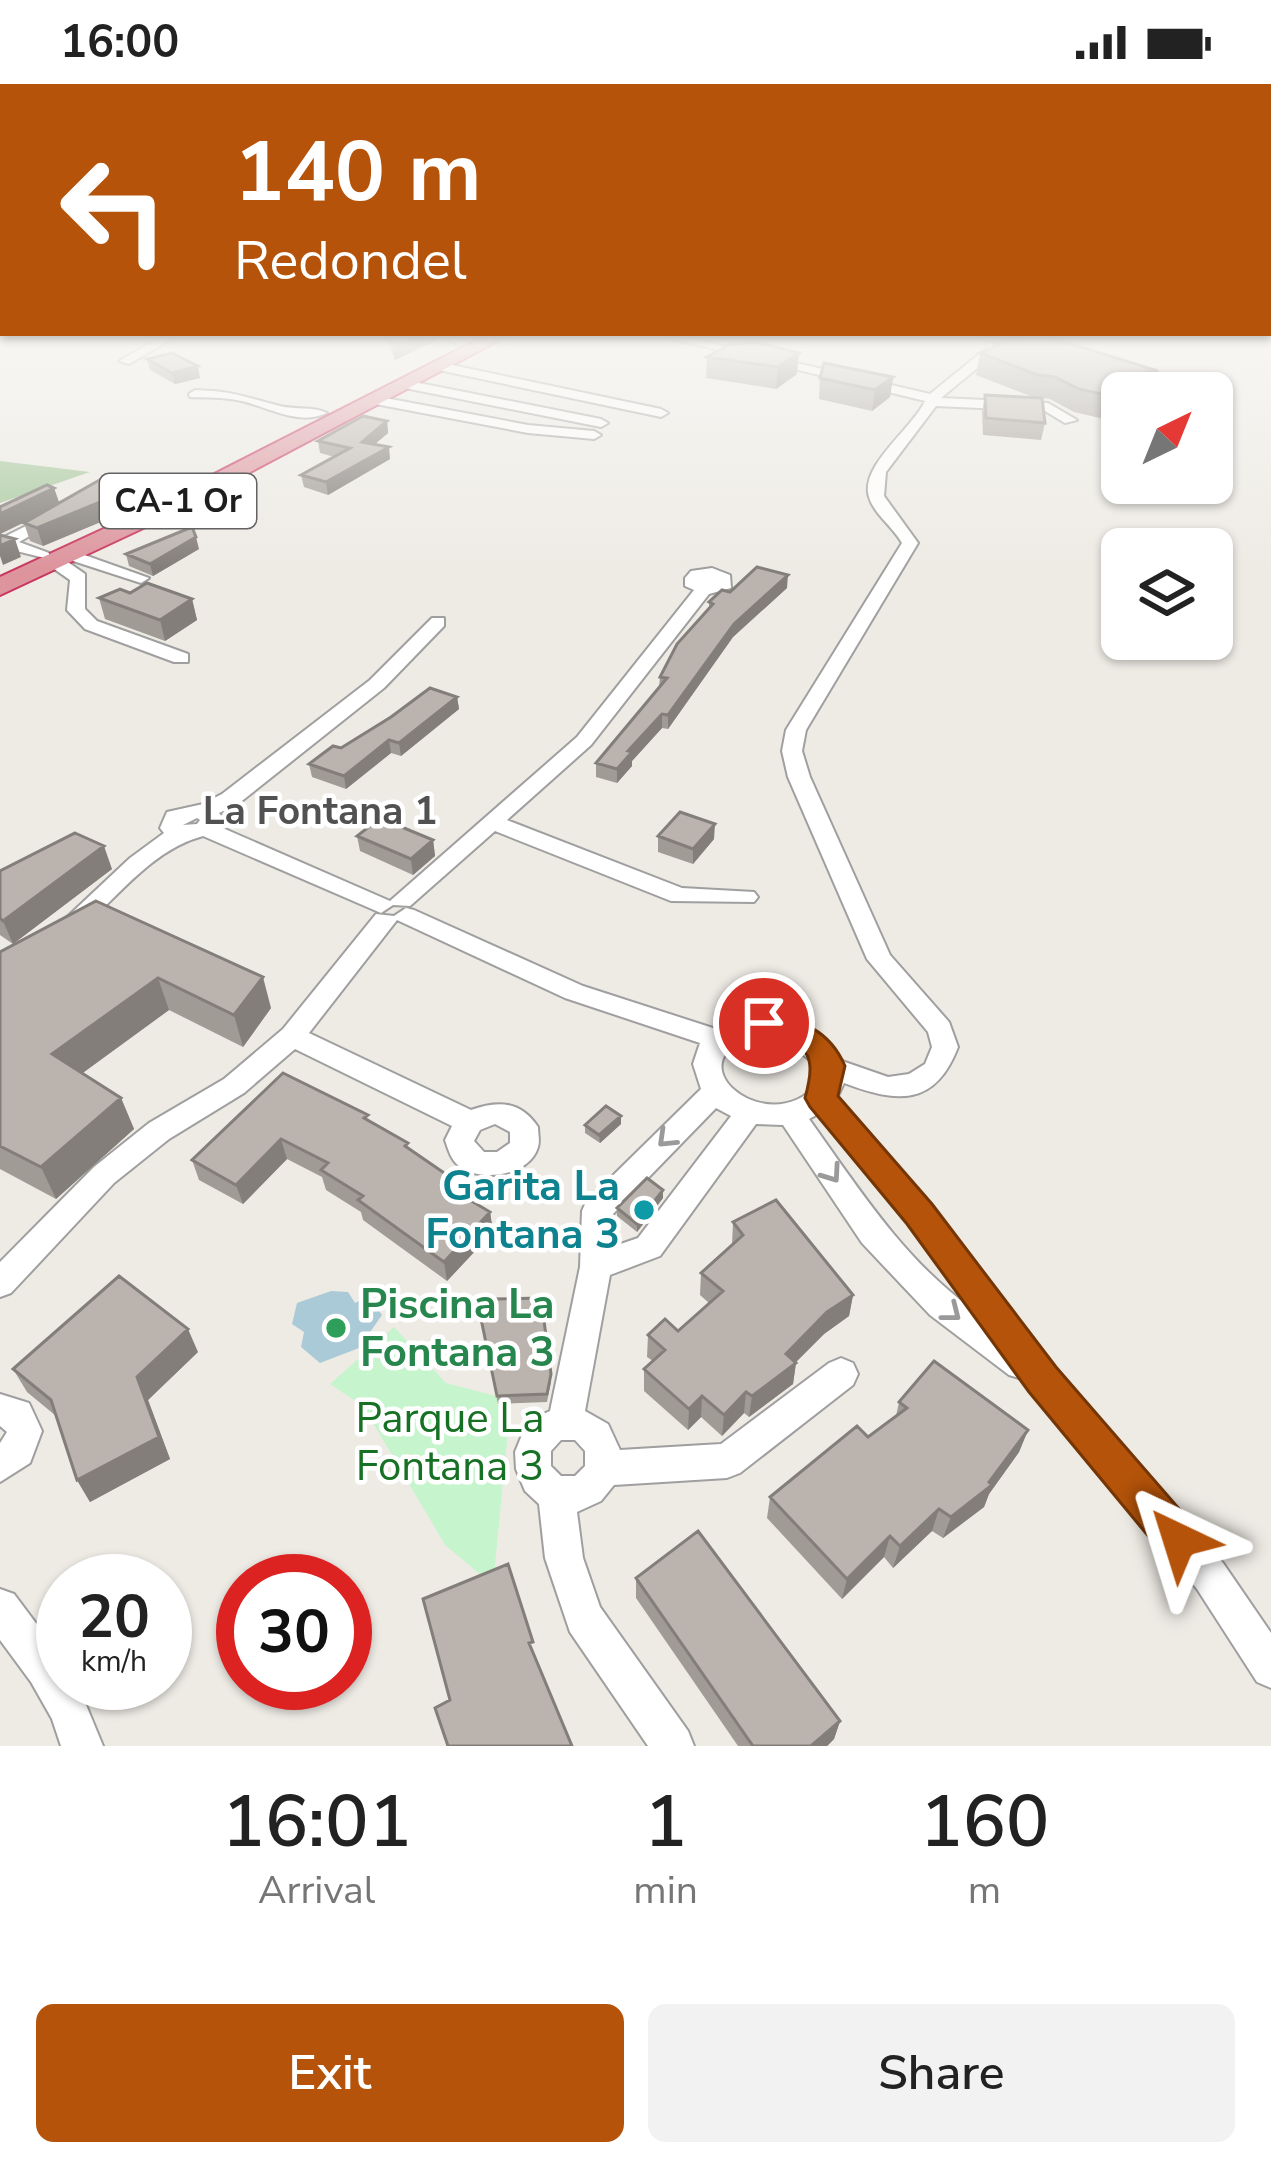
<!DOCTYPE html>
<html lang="en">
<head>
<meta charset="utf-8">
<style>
	:root { --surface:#fff; --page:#f2f2f2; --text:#222; --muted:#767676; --accent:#b45309 }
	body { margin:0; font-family:"Nunito Sans",sans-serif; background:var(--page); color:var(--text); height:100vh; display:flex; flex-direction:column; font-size:45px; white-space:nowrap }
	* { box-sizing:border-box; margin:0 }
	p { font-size:39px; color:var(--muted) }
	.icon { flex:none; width:66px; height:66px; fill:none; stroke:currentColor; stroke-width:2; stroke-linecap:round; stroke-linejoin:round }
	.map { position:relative; height:1662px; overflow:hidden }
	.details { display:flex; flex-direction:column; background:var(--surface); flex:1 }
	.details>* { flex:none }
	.guide { position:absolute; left:0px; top:0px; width:1272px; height:252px; box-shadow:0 3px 9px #0004; background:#b45309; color:#fff; overflow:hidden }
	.needle { width:78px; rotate:43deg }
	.controls { position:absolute; left:1101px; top:288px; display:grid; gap:24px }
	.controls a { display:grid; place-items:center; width:132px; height:132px; border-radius:18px; background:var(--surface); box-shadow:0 3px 9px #0004; font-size:60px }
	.speed { position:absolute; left:36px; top:1470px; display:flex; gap:24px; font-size:60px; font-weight:700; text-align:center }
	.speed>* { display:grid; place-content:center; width:156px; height:156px; border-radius:50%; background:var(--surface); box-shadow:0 3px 9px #0004; line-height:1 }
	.speed small { font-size:30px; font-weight:400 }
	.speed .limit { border:18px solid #d22; background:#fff; color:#111 }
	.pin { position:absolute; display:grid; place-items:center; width:102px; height:102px; color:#fff; margin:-51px; border:6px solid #fff; border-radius:50%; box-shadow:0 3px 12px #0007 }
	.me { position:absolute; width:132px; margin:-66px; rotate:319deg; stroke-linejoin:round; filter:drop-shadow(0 0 9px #0008) }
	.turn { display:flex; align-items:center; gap:42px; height:252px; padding:0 36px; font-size:54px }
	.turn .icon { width:156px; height:156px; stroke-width:2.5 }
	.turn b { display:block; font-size:84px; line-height:102px }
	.eta { display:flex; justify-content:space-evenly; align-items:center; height:204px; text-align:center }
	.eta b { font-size:72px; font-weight:600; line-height:84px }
	.action { display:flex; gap:24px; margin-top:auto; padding:24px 36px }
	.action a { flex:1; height:138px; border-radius:18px; background:var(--accent); color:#fff; font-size:48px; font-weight:600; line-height:138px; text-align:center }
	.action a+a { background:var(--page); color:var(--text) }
	.status { display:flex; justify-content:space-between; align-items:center; height:84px; padding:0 60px; background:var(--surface); direction:ltr }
	.status svg { height:33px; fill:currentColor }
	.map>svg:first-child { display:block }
	.forest { fill:#a8c99e }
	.park { fill:#c6f4cd }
	.water { fill:#aacad7 }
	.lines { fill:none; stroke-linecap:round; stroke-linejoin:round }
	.minor-casing { stroke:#9f9f9f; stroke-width:4 }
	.highway-casing { stroke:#c8365f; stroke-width:4 }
	.minor { fill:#fff; fill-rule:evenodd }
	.highway { fill:#dd949d; fill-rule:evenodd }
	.wall { fill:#a19b96 }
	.shaded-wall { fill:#837e7a }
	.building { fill:#bbb4ae; stroke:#837e7a; stroke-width:3 }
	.oneway { stroke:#9a9a9a }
	.route { fill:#b45309; stroke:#753606; stroke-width:3 }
	.culture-dot { fill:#0f9aa8; stroke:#fff; stroke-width:4.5 }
	.leisure-dot { fill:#2e9e5b; stroke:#fff; stroke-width:4.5 }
	.labels { text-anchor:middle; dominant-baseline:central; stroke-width:9; stroke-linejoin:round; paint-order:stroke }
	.shield { fill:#fff; stroke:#626262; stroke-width:3 }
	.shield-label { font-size:33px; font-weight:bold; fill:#1e1e1e }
	.neighbourhood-label { font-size:39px; font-weight:bold; fill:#515151; stroke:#fff }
	.near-culture-label { font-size:42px; font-weight:bold; fill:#0d838f; stroke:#fff; text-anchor:end }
	.near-leisure-label { font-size:42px; font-weight:bold; fill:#27864d; stroke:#fff; text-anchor:start }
	.near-park-label { font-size:42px; fill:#177124; stroke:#fff }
</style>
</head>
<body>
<div class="status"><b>16:00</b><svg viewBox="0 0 49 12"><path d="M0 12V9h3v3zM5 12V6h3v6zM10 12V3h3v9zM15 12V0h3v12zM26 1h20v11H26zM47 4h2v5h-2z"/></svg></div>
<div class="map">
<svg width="1271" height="1662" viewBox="0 0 1271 1662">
	<rect width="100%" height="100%" fill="#eeebe5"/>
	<path class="forest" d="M0,377L90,388L0,419Z"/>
	<path class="park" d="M394,1243L446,1299L511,1316L493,1501L445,1461L363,1322L330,1300Z"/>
	<path class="water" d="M331,1207L348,1208L355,1219L368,1212L382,1231L359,1264L320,1279L301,1263L304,1248L292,1240L297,1219Z"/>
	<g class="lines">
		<defs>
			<path id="minor" d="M161,253H175L129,280L119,277Z
				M446,253H460L469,259L459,262Z
				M665,253H684L930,310L989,262L984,253H996L999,266L941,314L1048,319L1077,336L1065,339L1045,327L936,322L886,388L884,412L918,459L806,646L802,667L810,693L890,871L949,938L958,963C935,1023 897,1019 844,999L837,1014L931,1121L1054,1284L1223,1479L1271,1549V1604L1257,1598L1197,1505L1022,1295L1009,1291L930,1231L862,1159L783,1041L756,1040L660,1172L610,1191L585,1327L608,1340L620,1366L721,1360L829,1279L841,1274L853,1279L858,1290L853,1301L740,1389L727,1394L614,1401L601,1417L577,1428L583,1474L600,1523L688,1647L694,1662H648L570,1548L545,1474L539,1420L525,1407L516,1385L515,1368L524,1346L533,1335L550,1327L580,1183L582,1127L586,1118L701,1005L693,980L700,959L565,914L397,836L309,949L471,1026C498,1016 521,1017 538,1043C538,1050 540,1057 538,1063C530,1092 480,1099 459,1082C451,1076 448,1065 445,1056L452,1042L295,965L244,1009L169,1055L114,1099L11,1209L0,1213V1178L94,1083L149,1039L224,995L283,945L376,830L394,832L406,824L414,826L583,902L716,945L765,930L792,937L824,956L839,976L888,993L909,990L925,980L932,963L928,948L867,875L788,693L782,667L786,646L902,459C893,443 874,430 869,413C859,382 913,344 925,317ZM765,948L790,959L814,980L817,1000C768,1059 662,974 765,948ZM716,1024L731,1032L638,1154L612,1163V1131ZM818,1030L909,1139L971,1224C903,1175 857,1102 809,1035ZM495,1040L510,1048V1059L497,1068H484L474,1057L480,1046ZM561,1356H575L585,1367V1382L575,1392H561L551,1382V1367Z
				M438,278L661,325L668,329L661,333L434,285Z
				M404,296L601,335L608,339L601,343L400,303V297Z
				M195,306C234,307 244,313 280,322C296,326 313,322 327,329C295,344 262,318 230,315C217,313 204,314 190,313L189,310Z
				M375,312L528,341L594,347L601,351L594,355L528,349L370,319V313Z
				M46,432L60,435L19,458L49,469V475L0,463V455Z
				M64,468H76L149,494L141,499L64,474Z
				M50,474H62L85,490V525L97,537L188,570V578H174L85,545L67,526L70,496L50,482Z
				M712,484L730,491L731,504L709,510L591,661L507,736L682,804L754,808L758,813L754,818L671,817L495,747L410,822L393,821L381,829L203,752C156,764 120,809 85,842H67L64,836L130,774L164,749L160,744L167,728L203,720L222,710L370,596L432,534H444V542L384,604L238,720L219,729L223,734L218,742L390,817L577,653L694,506L685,502V494L691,487ZM197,734L200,736L197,740L183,741Z
				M0,1310L29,1319L42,1347L30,1379L0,1398V1359L7,1348L0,1342Z
				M0,1505L14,1510L59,1570L63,1599H77L103,1662H61L52,1635L31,1598L0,1556Z"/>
			<path id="highway" d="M483,253H505L154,439L0,511V493L138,429Z"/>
		</defs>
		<use href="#minor" class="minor-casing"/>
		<use href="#highway" class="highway-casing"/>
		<use href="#minor" class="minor"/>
		<use href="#highway" class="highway"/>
	</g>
	<path class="wall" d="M385,253H443L395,276Z
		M993,258L1158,287L1157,293L1171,298L1168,309H1122V331L1104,335L1074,328L1050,315L1042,314L1045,339L1041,356L983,351L982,329L985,311L1033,313L976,291L980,269L992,264Z
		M731,260L797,290L776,305L706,294L707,273Z
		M147,275L200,294L175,300L150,286Z
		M893,293L890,313L872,327L819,315L820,294Z
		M387,337L388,349L375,360L390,375L328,411L304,403L301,391L335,373L320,369L318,357Z
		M133,398L139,422L43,462L30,457L24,439L29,436L0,450L54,404L59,419Z
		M199,465L153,492L129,482L126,470Z
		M787,504L733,553L668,645L662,644L632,677V682L617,699L596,693V679L659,603L660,593L709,525V518L730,508Z
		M130,509L192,515L197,536L165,557L105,535L99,514Z
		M457,613L459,625L401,672L391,669L346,705L312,693L309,680Z
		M357,752L433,756L435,772L413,791L360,767Z
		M658,752L714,755L693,780L658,768Z
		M112,785L13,860L0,851V787Z
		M96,817L271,924L243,963L169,926L82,989L121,1014L134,1045L56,1115L0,1085V868Z
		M621,1032V1040L600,1059L585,1049V1041Z
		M369,1036L450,1093L452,1105L490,1128L493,1148L447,1197L363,1136L361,1128L326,1106L322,1093L287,1075L243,1120L199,1096L192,1076Z
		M663,1106V1114L637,1148L617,1132V1124Z
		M733,1138L853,1211L849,1232L824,1250L796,1278L793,1300L749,1333L744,1329L722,1352L701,1333L688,1346L644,1307V1285L653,1277L647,1273L648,1251L678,1247L709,1219L700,1211L701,1189L732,1161Z
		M480,1230L551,1298L547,1318L498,1320Z
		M198,1268L148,1316L170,1375L90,1418L77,1396L56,1332L27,1308L13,1285Z
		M899,1318L1028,1346L1019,1368L989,1410L984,1423L943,1454L932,1447L893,1484L884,1473L842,1515L767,1434L770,1413L868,1353L896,1332Z
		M636,1494L840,1637L834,1655L827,1662H738L636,1514Z"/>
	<path class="shaded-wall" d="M415,253H443L395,276L393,262Z
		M799,269L797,290L776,305L778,283Z
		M198,282L200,294L175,300L172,289Z
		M1158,287L1154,302L1171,298L1168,309H1122L1144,289Z
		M893,293L890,313L872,327L875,306Z
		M1122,309V331L1104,335L1110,312Z
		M387,337L388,349L363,370L362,358Z
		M389,363L390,375L328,411L326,398Z
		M133,398L139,422L43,462L37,444Z
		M54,404L60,421L0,450V430Z
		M196,453L199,465L153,492L150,480Z
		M15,455L21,473L3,481L0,472V462Z
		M788,491L787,504L733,553L668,645V631L734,540Z
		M192,515L197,536L165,557L160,536Z
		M457,613L459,625L401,672L399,659Z
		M662,630V644L632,677V682L617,699V685L628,667Z
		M389,656L391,669L346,705L344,692Z
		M715,740L714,755L693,780V765Z
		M433,756L435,772L413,791L411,775Z
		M104,762L112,785L13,860L3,837Z
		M263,893L271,924L243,963L234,931Z
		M158,894L169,926L65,1002L52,970Z
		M121,1014L134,1045L56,1115L41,1083Z
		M621,1032V1040L600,1059L599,1051Z
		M281,1055L287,1075L243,1120L236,1101Z
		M663,1106V1114L637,1148V1140Z
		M490,1128L493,1148L447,1197L444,1178Z
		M853,1211L849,1232L824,1250L792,1282L796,1279L793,1300L749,1333L752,1312L786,1270L827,1228Z
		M188,1245L198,1268L148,1316L170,1375L90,1418L77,1396L137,1293Z
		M746,1308L744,1329L722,1352L724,1331Z
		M702,1312L701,1333L688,1346L689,1325Z
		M1028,1346L1019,1368L989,1410L984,1423L943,1454L951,1433L989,1398Z
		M939,1425L932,1447L893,1484L900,1462Z
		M890,1452L884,1473L842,1515L847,1495Z
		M840,1637L834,1655L827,1662H811Z"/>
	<path class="building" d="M389,253H415L393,262Z
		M1024,253H1049L1158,287L1144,289L1171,298L1110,312L1079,305L1055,293L1038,291L980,269L999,261L993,258Z
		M755,258L799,269L778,283L707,273L731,260Z
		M172,269L198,282L172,289L147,275Z
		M824,279L893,293L875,306L820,294Z
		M985,311L1042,314L1045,339L986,334Z
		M363,332L387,337L362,358L389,363L326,398L301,391L350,364L318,357Z
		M103,394L133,398L127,401L134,404L37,444L24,439Z
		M47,401L54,404L0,430V423Z
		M192,443L196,453L150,480L126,470Z
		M0,451L15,455L0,462Z
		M757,483L788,491L734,540L668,631L662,630L628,667L632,668L617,685L596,679L667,594L660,593L677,560L713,520L709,518L722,506L730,508Z
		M147,499L192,515L160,536L99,514L120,505L130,509Z
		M430,604L457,613L399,659L389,656L344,692L309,680L333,662L341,664L391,633Z
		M680,728L715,740L693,765L658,752Z
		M380,734L433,756L411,775L357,752Z
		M75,749L104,762L3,837L0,834V787Z
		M96,817L263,893L234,931L158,894L52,970L121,1014L41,1083L0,1062V868Z
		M283,989L368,1031L364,1034L408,1059L405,1062L450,1093L443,1100L490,1128L444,1178L358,1116L363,1112L321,1086L328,1079L281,1055L236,1101L192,1076Z
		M606,1022L621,1032L599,1051L585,1041Z
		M647,1094L663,1106L637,1140L617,1124Z
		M776,1116L853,1211L827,1228L786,1270L796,1279L752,1312L746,1308L724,1331L702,1312L689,1325L644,1285L665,1266L648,1251L665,1235L678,1247L723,1207L701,1189L743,1151L733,1138Z
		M119,1192L188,1245L137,1293L159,1353L77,1396L51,1316L13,1285Z
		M541,1214L551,1290L547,1310L497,1312L480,1230L493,1215Z
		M934,1277L1028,1346L989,1398L992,1401L951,1433L939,1425L900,1462L890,1452L847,1495L770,1413L857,1342L868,1353L907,1324L899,1318Z
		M698,1447L840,1637L811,1662H753L636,1494Z
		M508,1480L533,1558L529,1559L572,1662H448L435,1624L450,1616L423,1515Z"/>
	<defs><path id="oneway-chevron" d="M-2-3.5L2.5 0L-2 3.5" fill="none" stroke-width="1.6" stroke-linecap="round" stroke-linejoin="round" transform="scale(3)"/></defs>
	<g class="oneway">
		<use href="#oneway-chevron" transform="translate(666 1055) rotate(136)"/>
		<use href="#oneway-chevron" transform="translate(832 1090) rotate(55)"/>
		<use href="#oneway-chevron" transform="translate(952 1229) rotate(38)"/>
	</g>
	<linearGradient id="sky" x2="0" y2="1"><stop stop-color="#8fbde1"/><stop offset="0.52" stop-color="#f7f6f3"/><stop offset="1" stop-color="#f7f6f3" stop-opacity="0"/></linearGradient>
	<rect width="1271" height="485" fill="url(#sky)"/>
	<path class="route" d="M764,929C802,937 829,945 845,982L838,1012L932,1120L1056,1283L1194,1442L1200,1456L1194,1471L1179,1478L1164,1471L1029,1308L907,1140L810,1023L805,1014C820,960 801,961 754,947L749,939L754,932Z"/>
	<circle class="culture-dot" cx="644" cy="1126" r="12"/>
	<circle class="leisure-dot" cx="336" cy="1244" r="12"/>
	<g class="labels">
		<rect class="shield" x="100" y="390" width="156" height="54" rx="9"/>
		<g class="shield-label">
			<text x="178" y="417">CA-1 Or</text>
		</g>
		<g class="neighbourhood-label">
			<text x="320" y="727">La Fontana 1</text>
		</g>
		<g class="near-culture-label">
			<text x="620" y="1102">Garita La<tspan x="620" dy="48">Fontana 3</tspan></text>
		</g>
		<g class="near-leisure-label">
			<text x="360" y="1220">Piscina La<tspan x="360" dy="48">Fontana 3</tspan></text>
		</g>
		<g class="near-park-label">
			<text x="450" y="1334">Parque La<tspan x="450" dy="48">Fontana 3</tspan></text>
		</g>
	</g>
</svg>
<div class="controls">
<a><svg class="needle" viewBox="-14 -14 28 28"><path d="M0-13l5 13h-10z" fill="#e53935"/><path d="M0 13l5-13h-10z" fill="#767676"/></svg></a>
<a><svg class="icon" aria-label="layers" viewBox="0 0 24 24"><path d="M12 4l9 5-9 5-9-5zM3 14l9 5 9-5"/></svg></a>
</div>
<div class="speed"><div>20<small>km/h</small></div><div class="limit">30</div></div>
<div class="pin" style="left:764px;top:939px;background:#d93025"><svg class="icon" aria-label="arrive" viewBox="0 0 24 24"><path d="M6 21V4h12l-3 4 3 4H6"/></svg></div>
<svg class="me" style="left:1179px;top:1456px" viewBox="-20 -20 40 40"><path d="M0-17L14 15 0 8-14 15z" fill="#b45309" stroke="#fff" stroke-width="4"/></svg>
<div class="guide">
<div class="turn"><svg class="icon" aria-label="left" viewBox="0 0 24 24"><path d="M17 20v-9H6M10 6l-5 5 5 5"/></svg><div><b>140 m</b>Redondel</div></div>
</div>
</div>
<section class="details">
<div class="eta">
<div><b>16:01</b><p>Arrival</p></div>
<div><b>1</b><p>min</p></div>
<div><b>160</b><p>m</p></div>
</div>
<div class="action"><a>Exit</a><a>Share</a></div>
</section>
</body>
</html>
